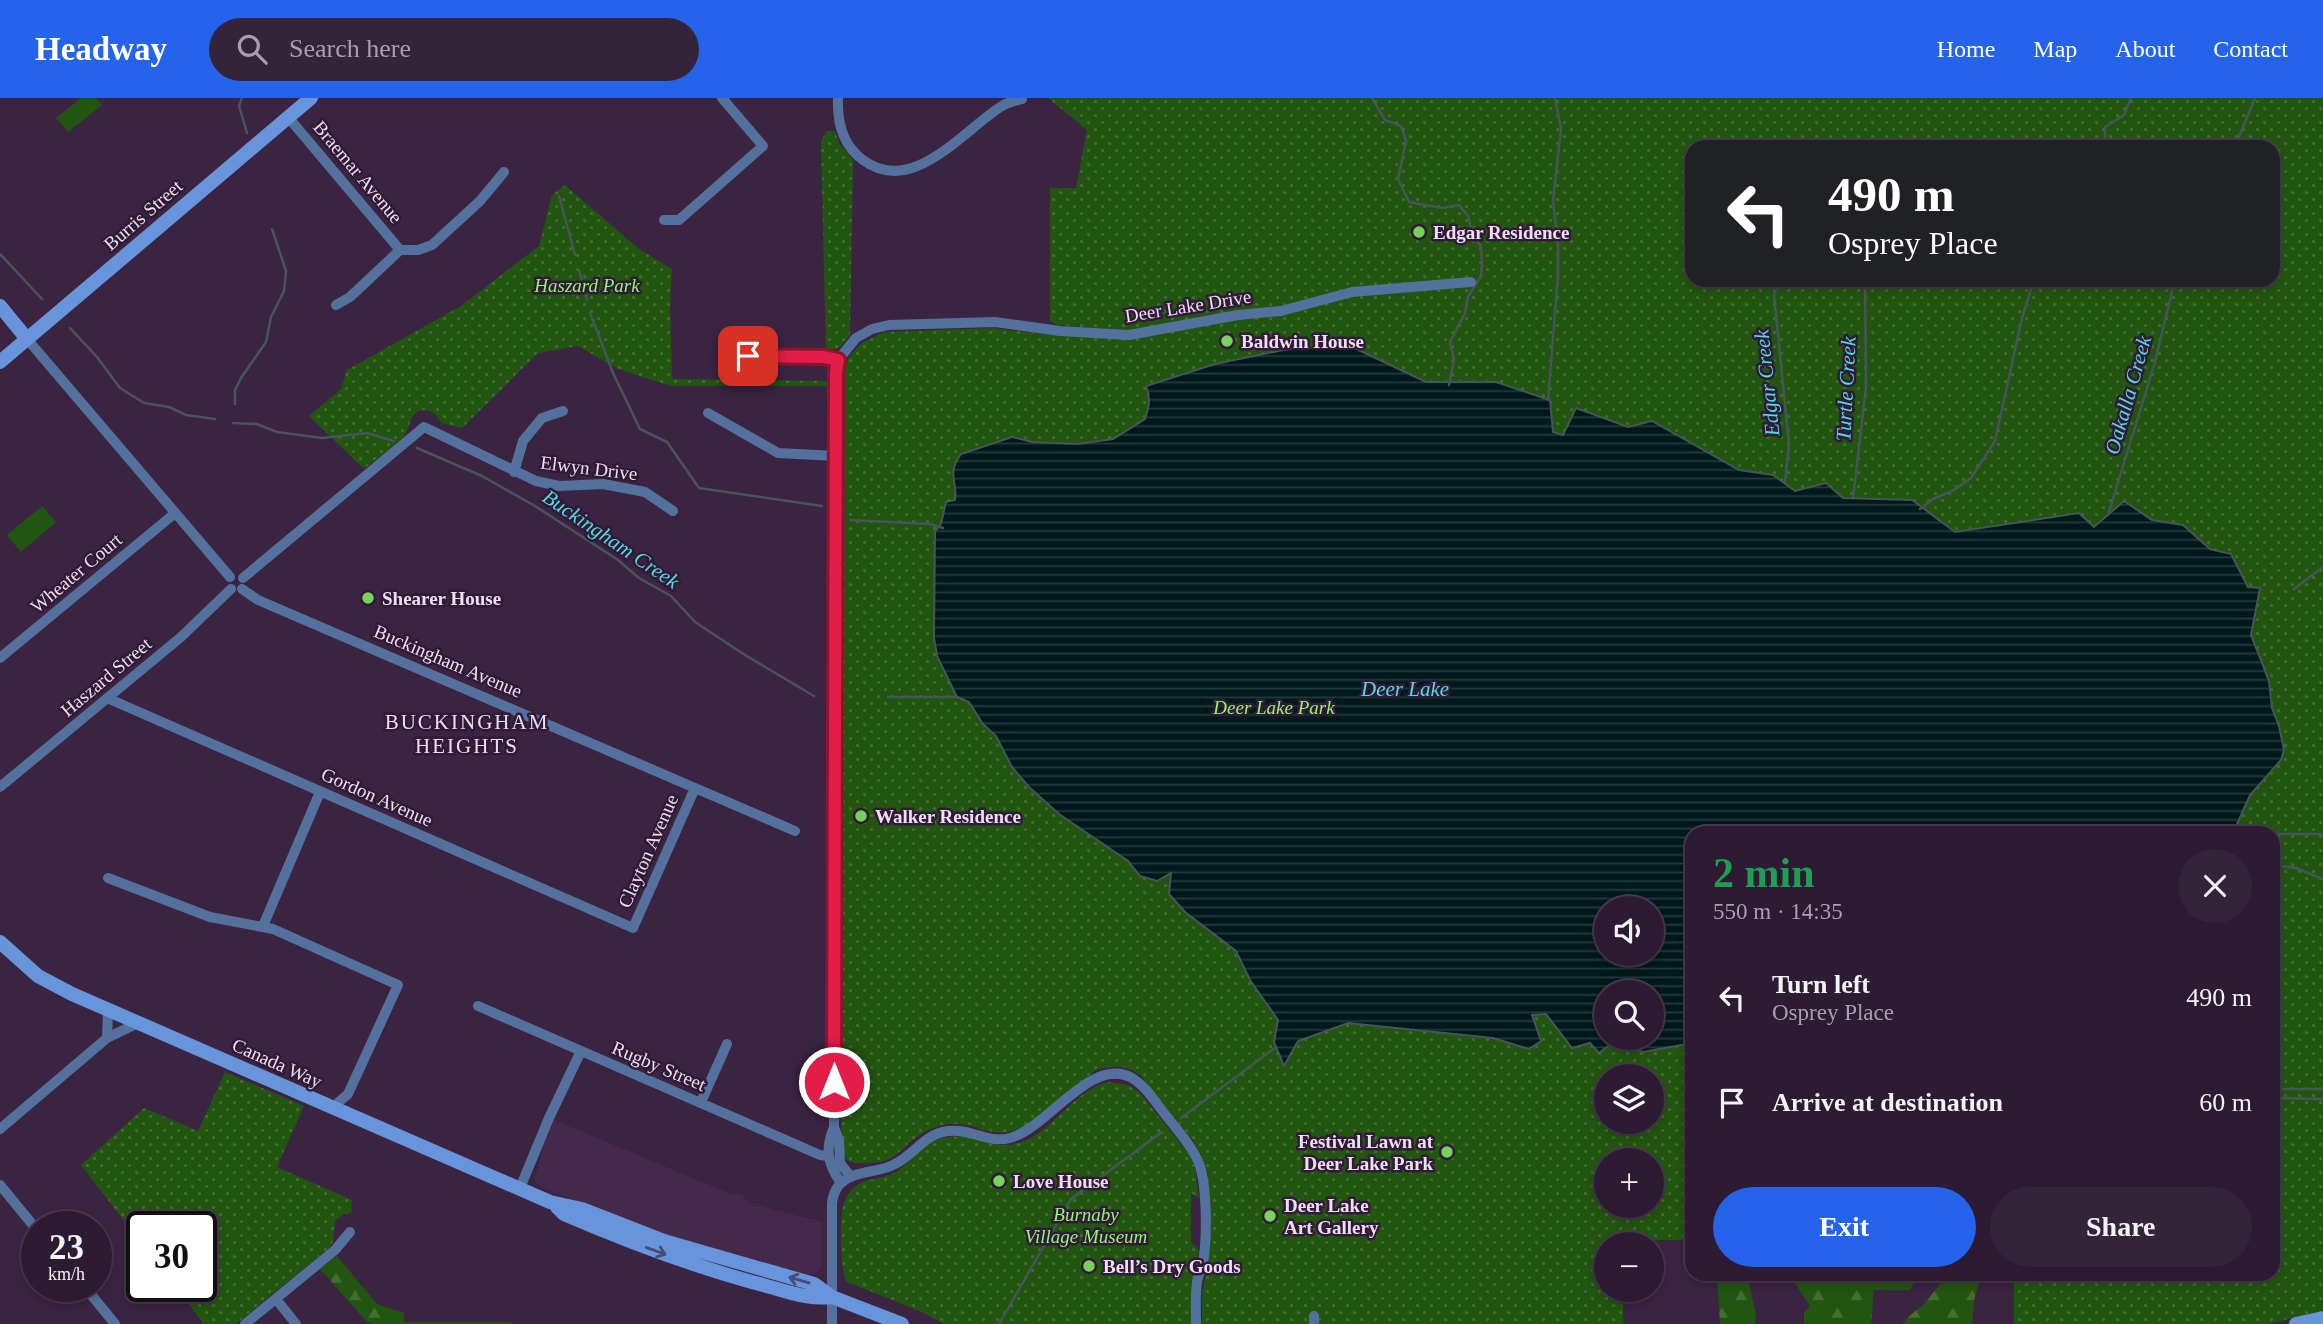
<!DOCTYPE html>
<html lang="en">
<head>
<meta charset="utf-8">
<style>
	:root { --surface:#2c1b32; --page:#34243a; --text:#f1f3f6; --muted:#a6a1ac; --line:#48394d; --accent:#2563eb }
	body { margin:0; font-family:"Times New Roman",serif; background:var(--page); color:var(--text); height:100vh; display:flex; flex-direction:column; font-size:26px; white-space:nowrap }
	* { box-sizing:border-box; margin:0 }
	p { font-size:23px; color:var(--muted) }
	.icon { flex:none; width:38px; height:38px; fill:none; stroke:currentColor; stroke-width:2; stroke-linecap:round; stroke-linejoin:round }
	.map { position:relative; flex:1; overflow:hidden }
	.drawer { position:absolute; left:1685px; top:728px; width:595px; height:455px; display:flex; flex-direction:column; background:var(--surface); border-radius:21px; box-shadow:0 4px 10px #0003,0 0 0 2px var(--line) }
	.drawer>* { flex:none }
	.banner { position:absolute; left:1685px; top:42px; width:595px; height:147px; border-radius:21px; box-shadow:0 4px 10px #0003,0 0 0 2px var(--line); background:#202124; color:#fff; overflow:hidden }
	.controls { position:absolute; left:1594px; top:798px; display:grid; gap:14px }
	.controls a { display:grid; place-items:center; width:70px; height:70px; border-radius:50%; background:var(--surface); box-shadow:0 4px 10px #0003,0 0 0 2px var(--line); font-size:35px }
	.speed { position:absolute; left:21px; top:1113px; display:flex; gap:14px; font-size:35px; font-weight:700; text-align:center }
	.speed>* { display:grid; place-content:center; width:91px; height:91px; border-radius:50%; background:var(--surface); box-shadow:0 4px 10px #0003,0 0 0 2px var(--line); line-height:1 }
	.speed small { font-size:18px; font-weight:400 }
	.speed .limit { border:4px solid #111; border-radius:10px; background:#fff; color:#111 }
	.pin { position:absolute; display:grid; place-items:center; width:60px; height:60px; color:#fff; margin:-30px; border-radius:14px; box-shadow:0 4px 10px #0006 }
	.me { position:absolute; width:77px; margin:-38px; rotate:0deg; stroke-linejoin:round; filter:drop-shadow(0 0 5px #0008) }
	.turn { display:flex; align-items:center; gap:24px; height:147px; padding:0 28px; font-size:32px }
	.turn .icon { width:91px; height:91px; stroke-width:2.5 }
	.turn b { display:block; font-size:49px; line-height:60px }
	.round { display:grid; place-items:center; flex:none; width:74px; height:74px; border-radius:37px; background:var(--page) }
	.overview { display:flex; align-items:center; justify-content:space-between; height:119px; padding:0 28px }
	h1 { font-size:42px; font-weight:700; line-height:52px; color:#1e9e55 }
	.action { display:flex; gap:14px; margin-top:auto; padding:14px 28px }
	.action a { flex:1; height:80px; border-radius:42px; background:var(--accent); color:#fff; font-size:28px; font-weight:700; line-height:80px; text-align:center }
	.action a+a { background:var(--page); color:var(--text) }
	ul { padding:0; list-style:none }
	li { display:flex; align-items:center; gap:21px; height:105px; padding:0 28px }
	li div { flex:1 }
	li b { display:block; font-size:26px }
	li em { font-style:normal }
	header { display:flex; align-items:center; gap:42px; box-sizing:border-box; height:98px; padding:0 35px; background:var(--accent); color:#fff }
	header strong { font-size:33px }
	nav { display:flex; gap:38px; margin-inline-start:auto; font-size:24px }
	.search { width:490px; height:63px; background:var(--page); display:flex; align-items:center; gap:18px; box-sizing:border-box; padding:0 24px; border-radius:38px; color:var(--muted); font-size:26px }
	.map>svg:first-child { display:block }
	.built { fill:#45294d }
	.green { fill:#225510 }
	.forest { fill:url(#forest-firs) }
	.park { fill:url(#park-dots); fill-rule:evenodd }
	.water { fill:url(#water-rules); stroke:#47545b; stroke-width:2; fill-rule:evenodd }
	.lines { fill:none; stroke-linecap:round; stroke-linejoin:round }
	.stream { stroke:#47545b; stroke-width:2.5 }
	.street { stroke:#54709c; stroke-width:10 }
	.secondary { stroke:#6794da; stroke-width:14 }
	.oneway { stroke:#474b78 }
	.route-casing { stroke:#92132f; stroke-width:18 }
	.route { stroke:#e11d48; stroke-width:12 }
	.poi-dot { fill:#76d25a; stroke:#311a37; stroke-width:2.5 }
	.labels { text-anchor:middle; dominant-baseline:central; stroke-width:5; stroke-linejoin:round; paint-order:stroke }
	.street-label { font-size:19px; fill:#eddef2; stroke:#311a37 }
	.poi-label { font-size:19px; font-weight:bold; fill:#eddef2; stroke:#311a37; text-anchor:start }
	.park-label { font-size:19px; font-style:italic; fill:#90f86f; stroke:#311a37 }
	.water-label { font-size:21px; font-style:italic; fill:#4edde2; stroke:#311a37 }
	.neighbourhood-label { font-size:21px; letter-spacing:2px; fill:#eddef2; stroke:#311a37 }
</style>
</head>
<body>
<header>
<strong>Headway</strong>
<div class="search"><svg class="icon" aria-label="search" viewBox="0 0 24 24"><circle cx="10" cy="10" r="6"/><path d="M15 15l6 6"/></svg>Search here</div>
<nav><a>Home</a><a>Map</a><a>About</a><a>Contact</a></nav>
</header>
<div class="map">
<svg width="2323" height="1226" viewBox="0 0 2323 1226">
	<defs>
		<pattern id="forest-firs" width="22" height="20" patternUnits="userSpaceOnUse" patternTransform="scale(1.75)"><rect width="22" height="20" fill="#225510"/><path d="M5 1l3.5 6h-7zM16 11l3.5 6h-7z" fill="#426d33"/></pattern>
		<pattern id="park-dots" width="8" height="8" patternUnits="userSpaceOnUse" patternTransform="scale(1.75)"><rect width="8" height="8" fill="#225510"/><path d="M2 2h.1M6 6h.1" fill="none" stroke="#426d33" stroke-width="1.8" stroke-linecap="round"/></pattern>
		<pattern id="water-rules" width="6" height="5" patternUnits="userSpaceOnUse" patternTransform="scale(1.75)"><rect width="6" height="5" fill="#00191a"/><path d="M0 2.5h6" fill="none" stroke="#263a3c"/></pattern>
	</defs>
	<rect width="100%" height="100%" fill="#3b2442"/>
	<path class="built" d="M554,1022L733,1097L741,1096L749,1105L822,1124L821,1169L815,1176L805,1177L686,1144L622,1122L543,1090L535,1085V1081L543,1049Z"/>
	<path class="green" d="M81,0H96L102,7L68,34L56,20Z
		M42,408L56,424L21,454L7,437Z"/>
	<path class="forest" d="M337,1158L377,1206L404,1215V1224H511V1226H374L367,1224L320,1171Z
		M1717,1176H1751C1746,1193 1758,1207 1755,1226H1720Z
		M1789,1176H1918L1910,1192H1874L1871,1226H1806L1804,1223V1215L1810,1208Z
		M1957,1176H1981L1974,1203L1972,1226H1903L1908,1219L1924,1206L1941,1185L1957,1180Z"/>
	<path class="park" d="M1048,0H2323V1213L2267,1226H2014V1176H2273V735H1692V1142H1624V1146H1606V1192H1623V1226H1202V1195L1208,1166L1209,1145L1208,1076L1202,1058L1194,1044L1141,978C1127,966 1113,967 1096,972L1027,1027C993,1046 979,1023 948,1026C940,1027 930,1031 923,1035C895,1052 901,1065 862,1065C854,1065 847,1065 844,1057C839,1047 842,1011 842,998L839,995L842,279L849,258L862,245L884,234L992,230L1045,236L1137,238L1294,206L1138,233L1057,227L1050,223V90H1076L1087,32ZM1692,49H2273V182H1692ZM1606,810H1652V856H1606ZM1606,894H1652V940H1606ZM1606,978H1652V1024H1606ZM1606,1062H1652V1108H1606Z
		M827,33H835L839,45L853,62L850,238L839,250L826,253L821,43Z
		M565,87L639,151L672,171L670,205L672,281L830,283V288H671L618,271L578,248L538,255L462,330L441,325C438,319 436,315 429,313C409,308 412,328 404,338C393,350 377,360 364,371L309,318L341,291L347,272L461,208L539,148L552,97Z
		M225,974L304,1008L277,1069L352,1102L351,1115L344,1116L335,1123L333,1144L329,1150L236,1226H204L175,1188H201V1129H142V1146L81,1067L144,1010L198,1033Z
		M1109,984L1129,987L1139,994L1189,1056L1195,1070L1199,1100L1191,1095V1144L1199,1152L1191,1189V1226H944L920,1213L847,1184C840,1174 839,1118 844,1105C846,1099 850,1092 856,1088C869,1078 887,1082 900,1071C915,1060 924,1044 943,1040C972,1033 991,1055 1022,1044C1055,1032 1074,991 1109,984Z"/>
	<path class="water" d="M1348,247L1426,284H1496L1550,302L1553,334L1563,337L1576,310L1628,329L1652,323L1739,372L1773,377L1795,393L1826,385L1843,400L1912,402L1955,434L2079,415L2094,429L2124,403L2152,422L2183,427L2210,451L2231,456L2248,489L2260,490L2251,537L2269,583L2272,610L2279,628L2284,652L2281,662L2250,697L2233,735H1692V945L1643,954L1612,945L1599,955L1590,945L1572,950L1546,916L1532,917L1541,943L1529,951L1493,940L1348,925L1298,943L1284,968L1274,944L1278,922L1250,882L1236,853L1185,814L1169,796L1171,775L1157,783L1140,778L1128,763L1059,716L1029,689L1012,669L996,638L983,626L969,604L957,599L937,558L934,540L935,434L941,426L946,404L955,402C958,384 946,376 961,356L1012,339L1032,344L1077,346L1113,341L1145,321C1149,309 1151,300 1146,288L1215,266L1283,252ZM1606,810H1652V856H1606ZM1606,894H1652V940H1606Z"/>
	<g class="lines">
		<path class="stream" d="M242,0L239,8L247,35
			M1372,0L1385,22L1401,28L1406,43L1398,81L1409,104L1442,110L1459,107L1468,118L1473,138L1481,148L1482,166L1481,178L1468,199L1465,215L1450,244L1454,261L1449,287
			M2099,49L2105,41V29L2124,17L2131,0
			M2230,49L2238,41L2255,0
			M559,98L575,157
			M0,156L42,201
			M579,172L587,202
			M1779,182L1774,197L1789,346L1785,385
			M590,215L613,275L640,331L667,344L699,390L822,408
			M70,230L97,259L120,290L144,305L169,309L186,317L215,321
			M1548,302L1558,177V147L1553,103L1561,30L1555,0
			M235,306V292L241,280L266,244L271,219L284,193L286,173L272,131
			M233,325L257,326L277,334L322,340L367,335L394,343
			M417,350L482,378L535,408L618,462L639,480L671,498L695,524L745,557L814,598
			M1853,400L1866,289L1865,182
			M1920,411L1933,401L1954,392L1971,380L1995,343L2022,220L2034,182
			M2108,417L2155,264L2174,185
			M850,422L930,426L943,430
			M2294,491L2323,469
			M888,599H958
			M2273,736H2323
			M2273,767L2296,770L2323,781
			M2273,991H2323
			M2273,1000L2323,1001
			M1181,1020L1276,949
			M999,1226L1071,1101L1162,1034"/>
		<path class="street" d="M838,0C837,24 842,47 863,62C913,99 963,32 1002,8C1008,4 1015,3 1022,1
			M288,19L400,152
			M664,122H679L763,48L722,0
			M336,207L350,199L400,152H418L432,147L480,103L504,74
			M27,241L230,479
			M748,258L824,259L838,262
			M708,315L778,355L836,358
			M514,374L523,343L542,320L563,313
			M243,480L424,329L536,383L559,388L603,386L645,394L673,413
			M242,491L258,502L795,733
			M0,560L174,416
			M107,600L633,830L695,690
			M0,689L181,539L231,491
			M108,780L210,819L273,831L398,887L348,996L332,1010
			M263,828L320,694
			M478,908L820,1057L828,1058
			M107,940L108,912
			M701,1004L727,946
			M834,1029C825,1051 827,1065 841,1085
			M0,1031L107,940L138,925
			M851,1079L840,1065L839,1043L834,1029L836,274L838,262L856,240L872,231L889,227L995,224L1060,233L1129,237L1238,217L1281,213L1352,194L1471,184
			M0,1087L37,1132
			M520,1090L549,1020L581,953
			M84,1188L115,1226
			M276,1201L296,1226
			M245,1226L335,1152L350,1134
			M832,1226V1105C833,1096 837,1087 845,1082C859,1072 879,1075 895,1066C915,1056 924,1036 948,1033C970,1030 988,1046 1010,1040C1048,1030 1091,957 1132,980C1147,989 1157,1007 1168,1020C1179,1034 1191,1047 1198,1063C1207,1083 1207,1135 1204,1158C1203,1167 1199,1175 1197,1184C1195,1197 1196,1212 1196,1226
			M1314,1226V1218"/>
		<path class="secondary" d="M0,208L27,241
			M0,264L311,0
			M0,844L38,878L72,896L550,1104L582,1111L664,1143L814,1186L832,1199L902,1226
			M557,1109L564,1116C629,1144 695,1169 763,1187C786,1193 808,1202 832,1199
			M2296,1226L2323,1220"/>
	</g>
	<defs><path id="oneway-shaft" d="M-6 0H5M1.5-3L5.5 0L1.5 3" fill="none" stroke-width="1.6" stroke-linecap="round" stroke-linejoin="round" transform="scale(1.75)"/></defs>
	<g class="oneway">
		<use href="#oneway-shaft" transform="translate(656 1153) rotate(20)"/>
		<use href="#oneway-shaft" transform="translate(799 1182) rotate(-164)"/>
	</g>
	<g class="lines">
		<defs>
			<path id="route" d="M748,258L824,259L838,262L836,274L834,984"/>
		</defs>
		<use href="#route" class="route-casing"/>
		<use href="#route" class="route"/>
	</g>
	<g class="poi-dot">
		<circle cx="1419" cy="134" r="7"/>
		<circle cx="1227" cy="243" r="7"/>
		<circle cx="368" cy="500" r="7"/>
		<circle cx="861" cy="718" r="7"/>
		<circle cx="1447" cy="1054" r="7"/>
		<circle cx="999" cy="1083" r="7"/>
		<circle cx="1270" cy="1118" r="7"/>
		<circle cx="1089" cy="1168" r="7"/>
	</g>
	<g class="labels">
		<g class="street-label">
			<text transform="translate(358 74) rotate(50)">Braemar Avenue</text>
			<text transform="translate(143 117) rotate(-41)">Burris Street</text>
			<text transform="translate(1188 208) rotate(-9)">Deer Lake Drive</text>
			<text transform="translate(589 370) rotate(7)">Elwyn Drive</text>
			<text transform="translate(76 475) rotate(-40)">Wheater Court</text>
			<text transform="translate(448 563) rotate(23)">Buckingham Avenue</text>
			<text transform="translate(106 579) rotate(-40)">Haszard Street</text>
			<text transform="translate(377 699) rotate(24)">Gordon Avenue</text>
			<text transform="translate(648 753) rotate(-66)">Clayton Avenue</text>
			<text transform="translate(277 965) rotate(24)">Canada Way</text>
			<text transform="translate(659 968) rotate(23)">Rugby Street</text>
		</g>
		<g class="poi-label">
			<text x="1433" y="134">Edgar Residence</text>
			<text x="1241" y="243">Baldwin House</text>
			<text x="382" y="500">Shearer House</text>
			<text x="875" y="718">Walker Residence</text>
			<text x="1433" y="1043" text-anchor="end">Festival Lawn at<tspan x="1433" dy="22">Deer Lake Park</tspan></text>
			<text x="1013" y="1083">Love House</text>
			<text x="1284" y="1107">Deer Lake<tspan x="1284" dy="22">Art Gallery</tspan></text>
			<text x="1103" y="1168">Bell’s Dry Goods</text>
		</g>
		<g class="park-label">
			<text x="587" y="187">Haszard Park</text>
			<text x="1274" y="609">Deer Lake Park</text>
			<text x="1086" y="1116">Burnaby<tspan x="1086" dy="22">Village Museum</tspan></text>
		</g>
		<g class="water-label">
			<text transform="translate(1767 285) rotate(-96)">Edgar Creek</text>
			<text transform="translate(1846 291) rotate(-87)">Turtle Creek</text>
			<text transform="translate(2128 297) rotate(-74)">Oakalla Creek</text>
			<text transform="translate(611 441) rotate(34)">Buckingham Creek</text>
			<text x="1405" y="591">Deer Lake</text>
		</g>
		<g class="neighbourhood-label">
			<text x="467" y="624">BUCKINGHAM<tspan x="467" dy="24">HEIGHTS</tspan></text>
		</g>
	</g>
</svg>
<div class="controls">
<a><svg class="icon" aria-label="sound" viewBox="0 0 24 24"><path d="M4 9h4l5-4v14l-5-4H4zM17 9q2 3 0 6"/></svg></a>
<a><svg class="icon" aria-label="search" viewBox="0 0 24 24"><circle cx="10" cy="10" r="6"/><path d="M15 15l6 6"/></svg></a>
<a><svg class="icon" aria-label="layers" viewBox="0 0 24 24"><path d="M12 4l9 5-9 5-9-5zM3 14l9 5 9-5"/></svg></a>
<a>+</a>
<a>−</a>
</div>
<div class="speed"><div>23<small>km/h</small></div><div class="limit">30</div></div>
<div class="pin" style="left:748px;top:258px;background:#d93025"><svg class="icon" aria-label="arrive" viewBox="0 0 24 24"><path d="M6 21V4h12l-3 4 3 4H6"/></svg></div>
<svg class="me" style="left:834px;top:984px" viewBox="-20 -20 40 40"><circle r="17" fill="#e11d48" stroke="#fff" stroke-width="3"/><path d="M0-11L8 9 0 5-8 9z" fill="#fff"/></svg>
<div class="banner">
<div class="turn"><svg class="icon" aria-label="left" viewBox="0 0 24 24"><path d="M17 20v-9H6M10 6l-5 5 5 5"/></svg><div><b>490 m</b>Osprey Place</div></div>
</div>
<section class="drawer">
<div class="overview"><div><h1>2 min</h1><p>550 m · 14:35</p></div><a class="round"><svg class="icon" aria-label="close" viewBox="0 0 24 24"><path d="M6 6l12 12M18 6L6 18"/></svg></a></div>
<ul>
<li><svg class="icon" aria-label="left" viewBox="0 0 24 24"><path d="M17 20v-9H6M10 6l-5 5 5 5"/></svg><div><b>Turn left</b><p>Osprey Place</p></div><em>490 m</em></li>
<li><svg class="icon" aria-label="arrive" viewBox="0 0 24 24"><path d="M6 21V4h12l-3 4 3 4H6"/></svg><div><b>Arrive at destination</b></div><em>60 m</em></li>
</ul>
<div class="action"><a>Exit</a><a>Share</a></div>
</section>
</div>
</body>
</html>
